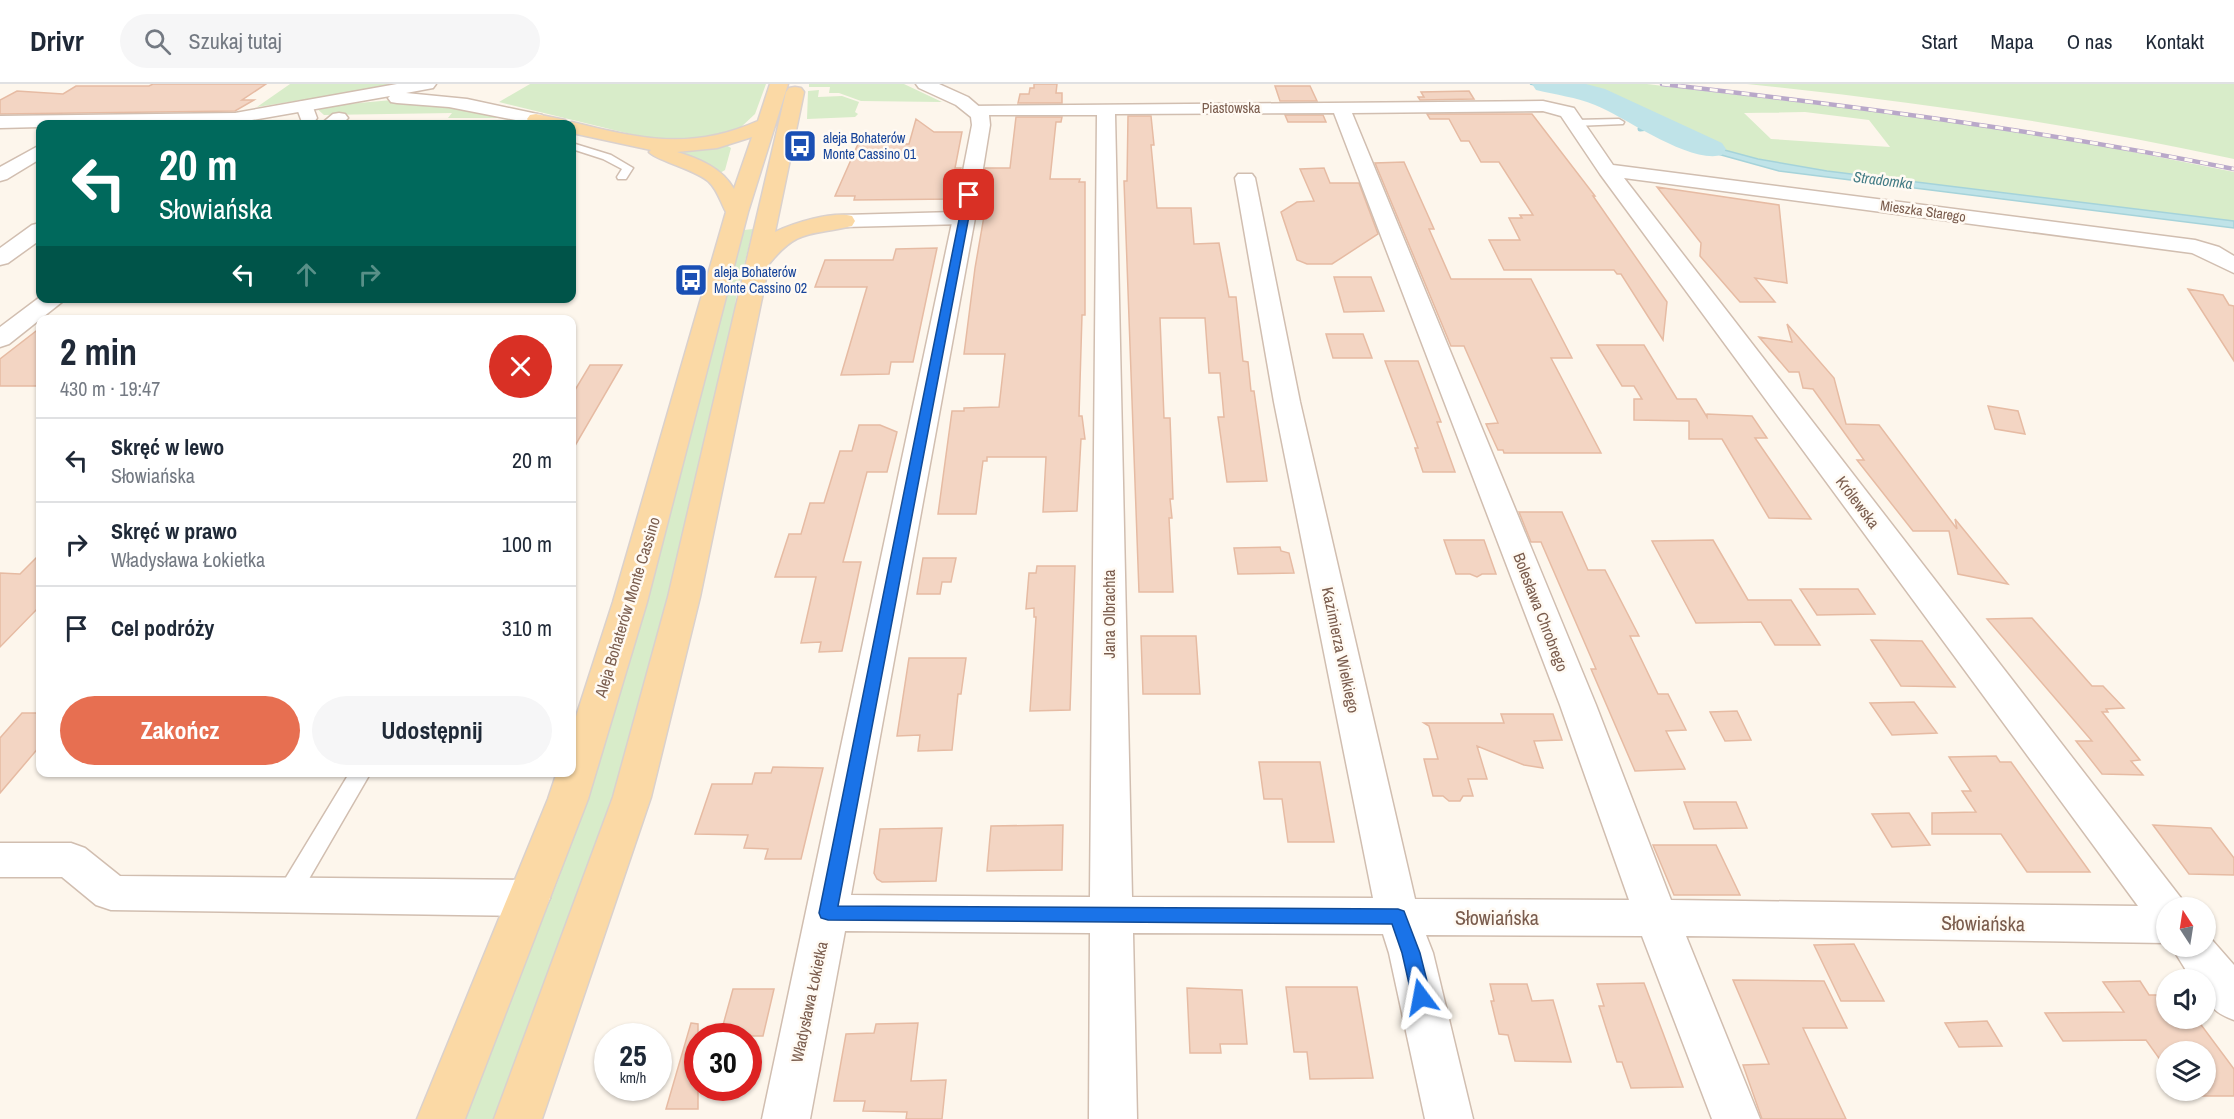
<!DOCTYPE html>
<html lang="pl">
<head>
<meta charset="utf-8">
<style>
	:root { --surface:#fff; --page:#f6f6f7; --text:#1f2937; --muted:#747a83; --line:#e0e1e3; --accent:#e76f51 }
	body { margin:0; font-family:"Archivo Narrow",sans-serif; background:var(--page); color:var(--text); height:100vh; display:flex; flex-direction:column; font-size:22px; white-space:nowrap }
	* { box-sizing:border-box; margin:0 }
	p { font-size:20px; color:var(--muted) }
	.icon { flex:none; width:33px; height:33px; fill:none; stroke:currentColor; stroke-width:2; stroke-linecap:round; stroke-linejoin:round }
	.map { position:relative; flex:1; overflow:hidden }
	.drawer { position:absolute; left:36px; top:231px; width:540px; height:462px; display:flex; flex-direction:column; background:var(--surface); border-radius:12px; box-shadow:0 2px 4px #0004 }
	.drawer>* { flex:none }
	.hud { position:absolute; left:36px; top:36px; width:540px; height:183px; border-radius:12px; box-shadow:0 2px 4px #0004; background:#00695c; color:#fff; overflow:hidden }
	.needle { width:39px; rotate:348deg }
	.controls { position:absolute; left:2156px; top:813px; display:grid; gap:12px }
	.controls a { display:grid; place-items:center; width:60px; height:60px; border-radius:50%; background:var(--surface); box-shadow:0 2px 4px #0004; font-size:30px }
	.speed { position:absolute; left:594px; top:939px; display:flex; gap:12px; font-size:30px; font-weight:700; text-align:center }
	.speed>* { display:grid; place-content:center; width:78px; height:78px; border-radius:50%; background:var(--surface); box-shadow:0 2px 4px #0004; line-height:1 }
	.speed small { font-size:15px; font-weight:400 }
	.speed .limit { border:9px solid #d22; background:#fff; color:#111 }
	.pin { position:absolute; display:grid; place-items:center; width:51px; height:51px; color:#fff; margin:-26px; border-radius:12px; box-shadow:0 3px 9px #0006 }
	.me { position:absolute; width:66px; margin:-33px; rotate:347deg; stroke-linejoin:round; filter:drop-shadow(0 0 4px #0008) }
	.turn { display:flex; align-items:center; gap:21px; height:126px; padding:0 24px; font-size:27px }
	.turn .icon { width:78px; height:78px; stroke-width:2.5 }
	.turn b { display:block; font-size:42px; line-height:51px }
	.lanes { display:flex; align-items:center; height:57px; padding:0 24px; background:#0003; justify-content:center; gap:30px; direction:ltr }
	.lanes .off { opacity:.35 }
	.round { display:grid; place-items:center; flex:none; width:63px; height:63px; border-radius:32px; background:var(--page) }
	.head { display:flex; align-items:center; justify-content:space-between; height:102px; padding:0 24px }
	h1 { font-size:36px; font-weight:800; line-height:45px }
	.cta { display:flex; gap:12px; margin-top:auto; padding:12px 24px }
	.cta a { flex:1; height:69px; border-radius:36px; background:var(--accent); color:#fff; font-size:24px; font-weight:800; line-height:69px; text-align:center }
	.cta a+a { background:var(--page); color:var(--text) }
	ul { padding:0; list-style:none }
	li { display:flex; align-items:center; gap:18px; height:84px; padding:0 24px; border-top:2px solid var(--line) }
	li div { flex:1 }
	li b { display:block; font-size:22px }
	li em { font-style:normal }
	header { display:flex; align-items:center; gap:36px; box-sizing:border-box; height:84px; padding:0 30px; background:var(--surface); border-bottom:2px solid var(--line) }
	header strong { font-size:28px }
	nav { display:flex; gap:33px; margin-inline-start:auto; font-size:21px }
	.search { width:420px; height:54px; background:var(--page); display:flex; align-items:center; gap:15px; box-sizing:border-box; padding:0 21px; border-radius:33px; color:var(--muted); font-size:22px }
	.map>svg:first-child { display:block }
	.green { fill:#d8ecc9; fill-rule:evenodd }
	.water { fill:#bfe3e8; stroke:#a5d3da; stroke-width:1.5 }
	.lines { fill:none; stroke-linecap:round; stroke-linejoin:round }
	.stream { stroke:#a5d3da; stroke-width:5 }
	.river { fill:#bfe3e8; fill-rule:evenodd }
	.building { fill:#f3d5c3; stroke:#e6bba3; stroke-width:1.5 }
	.service-casing { stroke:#d1beb0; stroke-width:3 }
	.minor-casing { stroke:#d1beb0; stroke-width:3 }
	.tertiary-casing { stroke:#d1beb0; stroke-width:3 }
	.primary-casing { stroke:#dad1cd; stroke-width:3 }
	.service { fill:#fff; fill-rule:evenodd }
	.minor { fill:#fff; fill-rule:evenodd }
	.tertiary { fill:#fff; fill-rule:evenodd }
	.primary { fill:#fbd9a5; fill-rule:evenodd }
	.rail-casing { stroke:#b9a8c9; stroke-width:4.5 }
	.rail { stroke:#fffaf3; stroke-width:3; stroke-dasharray:8; stroke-linecap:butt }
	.route { fill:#1a73e8; stroke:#114b97; stroke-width:1.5 }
	.labels { text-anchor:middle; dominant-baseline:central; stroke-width:5; stroke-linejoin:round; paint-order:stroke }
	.far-street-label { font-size:14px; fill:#7a5c4d; stroke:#fffaf3 }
	.far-transit-label { font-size:14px; fill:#164399; stroke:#fffaf3; text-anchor:start }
	.far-water-label { font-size:15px; font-style:italic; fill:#437c86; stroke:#fffaf3 }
	.street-label { font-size:16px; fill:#7a5c4d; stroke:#fffaf3 }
	.near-street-label { font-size:20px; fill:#7a5c4d; stroke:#fffaf3 }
</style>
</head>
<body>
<header>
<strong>Drivr</strong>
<div class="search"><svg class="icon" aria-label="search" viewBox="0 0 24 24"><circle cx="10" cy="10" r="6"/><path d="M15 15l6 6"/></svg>Szukaj tutaj</div>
<nav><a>Start</a><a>Mapa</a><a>O nas</a><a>Kontakt</a></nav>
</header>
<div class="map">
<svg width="2234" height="1035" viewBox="0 0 2234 1035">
	<rect width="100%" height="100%" fill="#fdf6ec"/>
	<path class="green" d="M290,0H405L257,23Z
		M530,0H766L755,30L740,44L727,49L687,56L659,57L499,18Z
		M809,0H904L942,18L861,17L839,9H829L830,3H809Z
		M1558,0H1647L1938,35L2078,57L2234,88V137L1827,87L1758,75L1717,64L1675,48L1611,15ZM1805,28L1869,36L1890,63L1771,55L1744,29Z
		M1747,0H2234V75C2073,40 1911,17 1747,0Z
		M819,6L818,13L842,12L859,18L855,28L858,30L855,33L807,35L808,7Z
		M392,16L444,22L501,34H448L452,29L324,31L315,23Z
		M726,61L731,64L725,86L720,89L682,68Z
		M753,145L736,214L733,242L650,587L600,757L496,1035H464L559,794L609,648L744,146Z"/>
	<path class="water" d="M1530,0C1572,0 1610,11 1645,34L1635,35L1584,12Z
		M1640,37H1650L1717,64L1758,75L1827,87L2234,137V144L1779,87L1696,64Z"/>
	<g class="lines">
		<path class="stream" d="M1640,45L1658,43"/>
		<path class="river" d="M1532,0H1586L1605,5L1722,59L1726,65L1722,71C1689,80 1627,34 1595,21C1576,13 1556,11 1536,6Z"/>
	</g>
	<path class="building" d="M153,0H266L242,16H254L235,27L0,30V16L17,7L63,10L76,2H149Z
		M1034,0H1057L1056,9H1062V19H1018L1020,10H1029L1030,4H1034Z
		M1275,2H1310L1317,17H1280Z
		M1469,7L1474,15L1420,16L1418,13H1424L1421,8Z
		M1427,30H1532L1595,112H1593L1667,218L1663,256L1621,190H1617L1614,186H1504L1489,156H1520L1509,134H1522L1520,131H1533L1499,78H1481L1469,57H1461L1449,35H1430Z
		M1285,31H1323L1326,38H1288Z
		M1128,32H1151L1154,61H1151L1157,124H1191L1194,160L1219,159L1229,213H1236L1243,277L1248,278L1251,307H1254L1267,397L1227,398L1218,333H1224L1220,289H1209L1205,234H1160L1164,334H1170L1173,415H1170L1172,434H1169L1173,508H1139L1124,97H1127Z
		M1016,33H1062L1061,38H1056L1050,95H1080L1079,98H1085V231H1082L1079,332H1082L1085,355H1081L1077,427L1043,428L1046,373H987V377H983L976,430H938L952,327H964V324L999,323L1005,270H964L975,184L987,115H980L985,84H1010Z
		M916,35L934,48H962L955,84H961L955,115L854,116L855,112H835L858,60H909Z
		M1404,78L1434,145H1429L1451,195H1531L1572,274H1551L1601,369H1504L1503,366H1498L1486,340L1498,339L1464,262H1451L1375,79Z
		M1324,84L1330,99H1359L1378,150L1332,180H1307L1297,176L1281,128L1297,118L1314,117L1300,85Z
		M1657,103L1779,121L1787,199L1755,194L1775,218H1740L1700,172L1701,159Z
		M937,164L913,278H891L889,290L841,291L867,203H815L825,176H893L896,165Z
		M1334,193H1371L1384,227L1344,228Z
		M2188,205L2223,211L2229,221L2234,222V277Z
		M1787,240L1834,294L1846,340L1879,341L1957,445L1955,435L2008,500L1958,490L1949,447H1913L1857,376H1864L1813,305L1803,304L1799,288H1789L1759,253L1792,258Z
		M40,244V302H0V275Z
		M1326,250H1363L1372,274H1333Z
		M1597,261H1644L1677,315H1696L1707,333V330L1752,332L1767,354H1755L1811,435L1769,434L1722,355H1689V337L1634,336V315H1642L1634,302H1622Z
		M1385,277H1418L1441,338H1437L1455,388H1423L1415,364H1418Z
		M590,281H622L572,367V311Z
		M1988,322L2018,327L2025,350L1995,345Z
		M859,341H880L897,348L887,388H867L843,478H861L842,567L819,568L821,558L801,559L816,493H775L789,450H801L810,419H824L840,367H852Z
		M1519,428H1562L1588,486H1605L1639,552H1630L1658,610H1668L1686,646L1666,647L1685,685L1635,687L1591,585H1596L1541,458H1531Z
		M1444,456H1484L1496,490H1482L1477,493L1470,490H1456Z
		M1713,456L1748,516H1791L1820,561H1775L1761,538L1696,539L1652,457Z
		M1280,463L1281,467L1289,469L1294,489L1238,490L1234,464Z
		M40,470V522L0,563V489L20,490Z
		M923,474H956L951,498H942L940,510H917Z
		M1037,482H1075L1070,626L1030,627L1036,533H1034V524L1026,525L1029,489H1036Z
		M1800,505H1858L1875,530L1817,531Z
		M2032,534L2092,602H2103L2124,624L2106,625L2108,628H2102L2140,676L2131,677L2143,691L2102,690L2076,657H2092L1987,535Z
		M1141,552H1196L1200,610H1143Z
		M1871,556L1922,557L1955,603L1901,602Z
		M909,574H966L961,610H958L952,666L918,667L920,651L897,652Z
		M1914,618L1937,649L1892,651L1870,619Z
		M1737,627L1751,656L1725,657L1710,628Z
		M22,629H40V662L0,709V654Z
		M1501,630H1553L1562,656L1534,657L1543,684L1524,681L1477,662L1487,695H1468L1473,712H1463L1460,717H1449L1443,712H1433L1424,675H1438L1429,642L1424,639H1504Z
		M1996,672L2000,678H2011L2090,788H2027L2001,750H1932V729L1976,728L1962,707H1971L1949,673Z
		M1259,678H1320L1334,758H1288L1282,715H1264Z
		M773,683L823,684L801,775H765L768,765L744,764L748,751L695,750L712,700H752L755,689H771Z
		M1684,718H1736L1747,744L1694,745Z
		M1909,729L1930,761L1892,763L1872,730Z
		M1063,741L1062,786L987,787L991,742Z
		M2153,741L2211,744L2234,774V791L2189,790Z
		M942,744L936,797L882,798L877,795L874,789L880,745Z
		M1653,761H1716L1740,811H1674Z
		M1854,860L1884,917H1841L1814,861Z
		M1733,896L1824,897L1847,944H1803L1846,1035H1762L1743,981L1769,980Z
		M2140,897L2149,911H2166V934H2196L2234,985V1012H2186L2182,1006H2205V968H2166V984L2146,956L2063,957L2045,929L2124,928L2103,898Z
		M1644,899L1663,949L1683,1003L1631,1004L1622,978H1617L1599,922H1604L1597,900Z
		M1490,900H1527L1532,917L1553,916L1571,978L1515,977L1508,951L1499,950L1491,917H1494Z
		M1286,903H1357L1373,994L1310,995L1307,968H1294Z
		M1187,904L1242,906L1247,960H1220L1221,969H1190Z
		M733,905H774L763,952H720Z
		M1987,937L2002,962L1959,963L1945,939Z
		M691,939L698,940V1025H666Z
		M918,939L911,997L946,996L942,1035H906L907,1028L863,1027L865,1017H834L846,950L874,949L876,940Z"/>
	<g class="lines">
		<defs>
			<path id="service" d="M1619,35L1624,38L1623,40L1575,42L1570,39L1575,36Z
				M572,59L611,71L633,84L626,95H618L617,93L622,85L603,75L572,65Z
				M350,688H371L295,819L287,822L279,819L276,812L279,805Z"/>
			<path id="minor" d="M305,17L311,18L317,34L314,38H302L296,22L299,18Z
				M1543,17L1574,24L1613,81L2195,156L2219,163L2234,172V189L2192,169L1624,94L2181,814L2185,824H2166V859L1686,852L1760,1035H1712L1642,852L1426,851L1433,869L1473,1035H1425L1389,869L1383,850L1133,849L1137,1035H1089L1090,849L845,847L810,1035H762L953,134L956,129L964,128L972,129L975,134L851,811L1090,813L1097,31H976L970,30L967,26L970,22ZM1543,27L1561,32L1600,90L2138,822L1671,816L1596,621L1352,29ZM1334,29L1560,621L1629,816L1415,815L1300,318L1255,94L1252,90H1238L1235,94L1274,318L1373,814L1132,813L1115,30Z
				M339,29L345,30L348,34L342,40H321L333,30Z
				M40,61V75L7,95L0,97V83Z
				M40,139V156L8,179L0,181V164L32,141Z
				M40,213L67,214L9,260L0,263V243Z
				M0,759H71L85,764L120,792L529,796L544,802L550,814L544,826L529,832L111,826L96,821L62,793H0Z
				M2205,848L2234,881V936C2212,928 2205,919 2205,896H2192L2171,862H2205Z"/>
			<path id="tertiary" d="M397,0H436L433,4L406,9L467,15L542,31L545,35L542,39L536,40L449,23L397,19L391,18L388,14L390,12L235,39L40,40V43L0,44V32L235,29Z
				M916,0H939L968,13L989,31L990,41L975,134L972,139L964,140L844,143L836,142L833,137L836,132L844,131L955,128L972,41L971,33L956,21L919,4Z"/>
			<path id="primary" d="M770,0H788L748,128L647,518L588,715L465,1035H417L548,715L557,688H572V645L613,518L726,128C721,119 717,105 709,98C697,86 655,76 649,68L651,66L572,49V40L530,39L527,35L530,31L536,30L565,36L567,40L572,38C641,55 690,67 758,37ZM752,53L734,105C722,84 700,75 677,68L717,64Z
				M795,3L801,4L804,8L775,148C794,139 832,127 852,132L855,137L852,142C810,152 798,144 769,180L700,513L651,713L542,1035H494L613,713L668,513L786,8L789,4Z"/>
		</defs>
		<use href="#service" class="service-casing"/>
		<use href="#minor" class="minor-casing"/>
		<use href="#tertiary" class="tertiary-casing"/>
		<use href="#primary" class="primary-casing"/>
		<use href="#service" class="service"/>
		<use href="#minor" class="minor"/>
		<use href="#tertiary" class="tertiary"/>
		<use href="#primary" class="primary"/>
		<defs>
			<path id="rail" d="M1662,0C1854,22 2045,47 2234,85"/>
		</defs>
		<use href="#rail" class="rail-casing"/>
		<use href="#rail" class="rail"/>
	</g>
	<path class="route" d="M969,108L973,111L838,822L1398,825L1404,827L1420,869L1431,913L1428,919L1421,922L1415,919L1412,913L1402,869L1392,840L828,836L821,834L819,829L964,111Z"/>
	<defs>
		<symbol id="bus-square" viewBox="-11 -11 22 22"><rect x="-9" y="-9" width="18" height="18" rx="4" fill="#1a4fb4" stroke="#fffaf3"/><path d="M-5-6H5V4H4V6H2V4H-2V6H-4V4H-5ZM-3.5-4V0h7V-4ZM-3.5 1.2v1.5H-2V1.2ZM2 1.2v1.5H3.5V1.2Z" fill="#fff"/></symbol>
	</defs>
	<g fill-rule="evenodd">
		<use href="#bus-square" x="781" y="43" width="38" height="38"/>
		<use href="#bus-square" x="672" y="177" width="38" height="38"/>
	</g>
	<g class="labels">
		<g class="far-street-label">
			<text x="1231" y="24">Piastowska</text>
			<text transform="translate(1923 127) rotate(8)">Mieszka Starego</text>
		</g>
		<g class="far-transit-label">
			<text x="823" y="54">aleja Bohaterów<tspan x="823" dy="16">Monte Cassino 01</tspan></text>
			<text x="714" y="188">aleja Bohaterów<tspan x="714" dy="16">Monte Cassino 02</tspan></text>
		</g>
		<g class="far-water-label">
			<text transform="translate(1883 96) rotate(7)">Stradomka</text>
		</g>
		<g class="street-label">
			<text transform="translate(1858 418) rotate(53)">Królewska</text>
			<text transform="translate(627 523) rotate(-73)">Aleja Bohaterów Monte Cassino</text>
			<text transform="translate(1541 528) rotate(69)">Bolesława Chrobrego</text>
			<text transform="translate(1109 530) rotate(-90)">Jana Olbrachta</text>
			<text transform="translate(1341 566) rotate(78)">Kazimierza Wielkiego</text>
			<text transform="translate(809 918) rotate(-78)">Władysława Łokietka</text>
		</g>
		<g class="near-street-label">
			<text x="1497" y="833">Słowiańska</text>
			<text transform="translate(1983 839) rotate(1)">Słowiańska</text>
		</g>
	</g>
</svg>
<div class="controls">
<a><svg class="needle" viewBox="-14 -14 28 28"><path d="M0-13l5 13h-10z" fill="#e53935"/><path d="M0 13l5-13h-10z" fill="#747a83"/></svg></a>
<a><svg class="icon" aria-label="sound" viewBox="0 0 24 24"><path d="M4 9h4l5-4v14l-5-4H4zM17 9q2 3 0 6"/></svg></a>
<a><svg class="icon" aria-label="layers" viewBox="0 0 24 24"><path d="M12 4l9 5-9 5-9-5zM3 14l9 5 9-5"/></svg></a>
</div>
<div class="speed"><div>25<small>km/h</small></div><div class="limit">30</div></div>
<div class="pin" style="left:969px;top:111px;background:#d93025"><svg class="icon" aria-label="arrive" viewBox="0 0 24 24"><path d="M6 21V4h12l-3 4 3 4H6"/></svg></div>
<svg class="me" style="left:1421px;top:913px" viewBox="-20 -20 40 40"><path d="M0-17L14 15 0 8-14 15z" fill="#1a73e8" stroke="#fff" stroke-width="4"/></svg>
<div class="hud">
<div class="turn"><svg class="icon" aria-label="left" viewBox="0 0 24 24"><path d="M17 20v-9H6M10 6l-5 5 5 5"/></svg><div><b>20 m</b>Słowiańska</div></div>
<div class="lanes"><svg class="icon" aria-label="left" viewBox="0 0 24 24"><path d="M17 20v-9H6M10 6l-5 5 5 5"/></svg><svg class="icon off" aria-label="ahead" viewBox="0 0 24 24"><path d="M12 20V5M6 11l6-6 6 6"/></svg><svg class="icon off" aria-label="right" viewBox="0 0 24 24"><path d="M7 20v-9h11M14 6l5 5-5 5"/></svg></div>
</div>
<section class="drawer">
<div class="head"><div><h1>2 min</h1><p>430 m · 19:47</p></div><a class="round" style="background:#d93025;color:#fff"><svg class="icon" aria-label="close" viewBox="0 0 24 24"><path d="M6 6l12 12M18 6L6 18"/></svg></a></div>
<ul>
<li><svg class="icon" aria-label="left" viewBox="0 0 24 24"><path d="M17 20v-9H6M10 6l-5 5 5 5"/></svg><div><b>Skręć w lewo</b><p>Słowiańska</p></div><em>20 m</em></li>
<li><svg class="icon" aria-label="right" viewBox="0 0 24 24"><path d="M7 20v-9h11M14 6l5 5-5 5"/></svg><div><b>Skręć w prawo</b><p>Władysława Łokietka</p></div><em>100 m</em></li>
<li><svg class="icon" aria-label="arrive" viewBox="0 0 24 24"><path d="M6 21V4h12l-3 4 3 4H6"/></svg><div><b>Cel podróży</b></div><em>310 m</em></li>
</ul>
<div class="cta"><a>Zakończ</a><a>Udostępnij</a></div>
</section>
</div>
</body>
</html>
